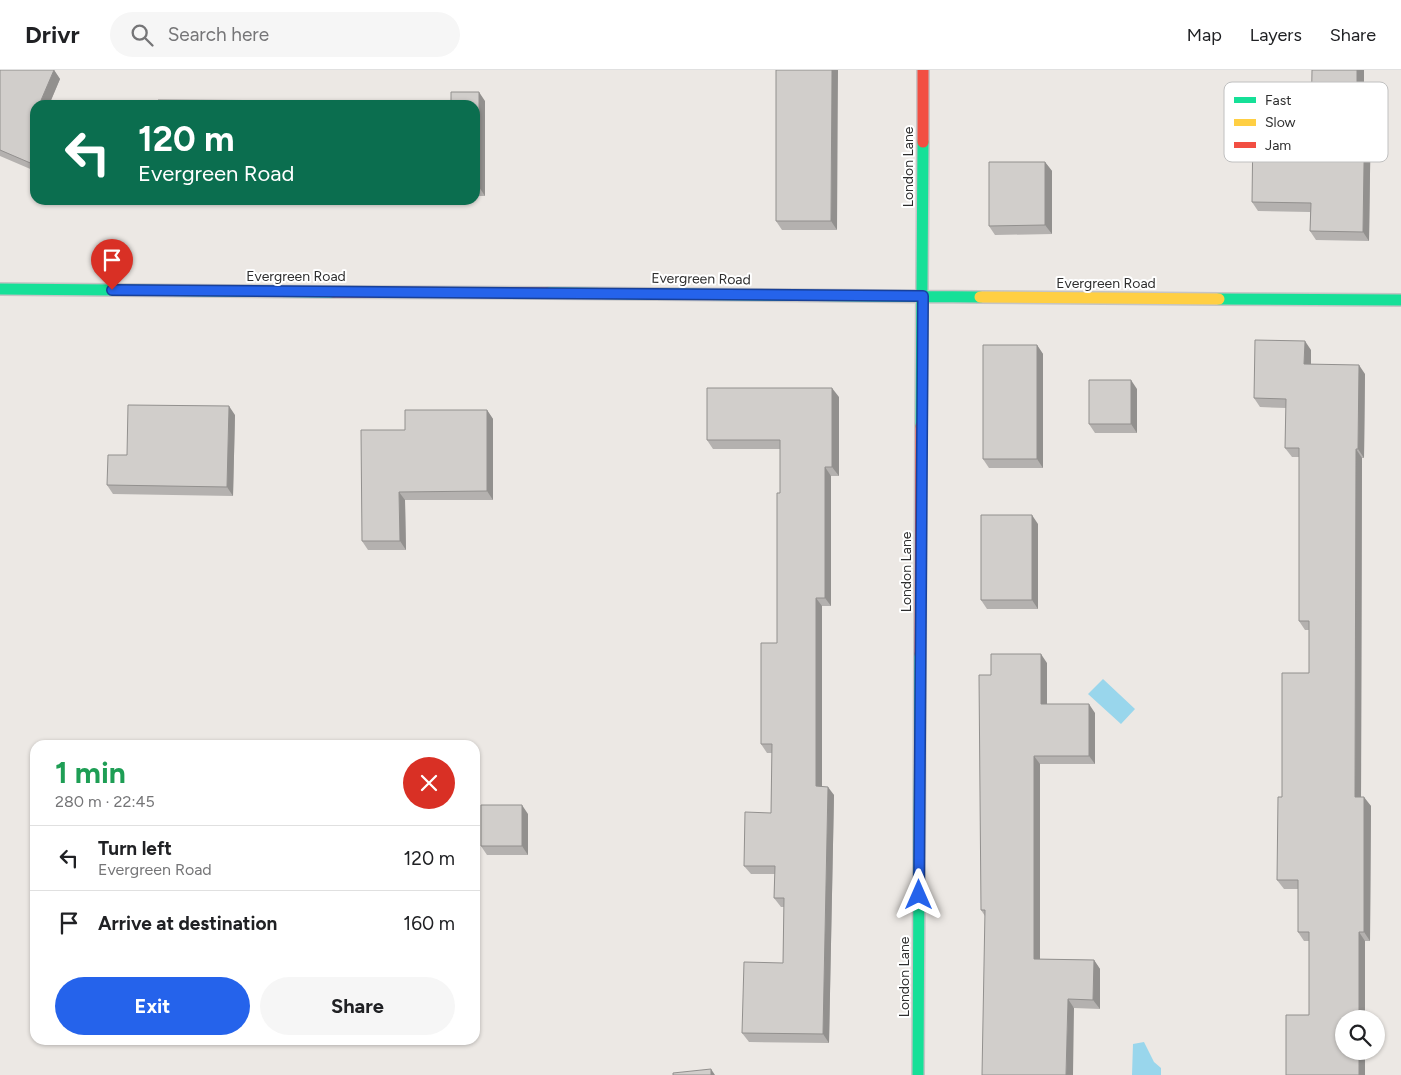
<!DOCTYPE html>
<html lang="en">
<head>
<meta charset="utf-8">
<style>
	:root { --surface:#fff; --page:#f6f6f6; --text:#202124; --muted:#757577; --line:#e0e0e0; --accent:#2563eb }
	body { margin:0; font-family:Figtree,sans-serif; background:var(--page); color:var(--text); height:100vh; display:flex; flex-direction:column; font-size:19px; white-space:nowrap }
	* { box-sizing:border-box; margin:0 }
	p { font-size:16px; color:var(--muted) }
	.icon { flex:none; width:28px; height:28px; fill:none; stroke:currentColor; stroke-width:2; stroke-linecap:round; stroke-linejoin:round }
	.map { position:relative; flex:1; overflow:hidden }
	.details { position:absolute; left:30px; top:670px; width:450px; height:305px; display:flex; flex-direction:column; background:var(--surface); border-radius:15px; box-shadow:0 1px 4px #0004 }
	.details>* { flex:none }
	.top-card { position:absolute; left:30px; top:30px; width:450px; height:105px; border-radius:15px; box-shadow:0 1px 4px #0004; background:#0b6e4f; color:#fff; overflow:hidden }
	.buttons { position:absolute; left:1335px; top:940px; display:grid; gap:10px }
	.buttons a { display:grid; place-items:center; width:50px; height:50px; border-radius:50%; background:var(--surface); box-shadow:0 1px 4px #0004; font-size:25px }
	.pin { position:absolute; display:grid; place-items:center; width:42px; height:42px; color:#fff; margin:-51px -21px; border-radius:50% 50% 50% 0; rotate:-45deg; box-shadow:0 0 5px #0007 }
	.pin .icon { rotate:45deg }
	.me { position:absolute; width:55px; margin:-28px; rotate:0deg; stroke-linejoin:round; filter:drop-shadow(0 0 4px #0008) }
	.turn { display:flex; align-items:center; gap:18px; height:105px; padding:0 25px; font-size:22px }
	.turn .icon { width:65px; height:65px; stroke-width:2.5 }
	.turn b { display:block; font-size:35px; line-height:42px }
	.round { display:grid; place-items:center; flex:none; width:52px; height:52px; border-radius:26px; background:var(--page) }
	.summary { display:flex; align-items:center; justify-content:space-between; height:85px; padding:0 25px }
	h1 { font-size:30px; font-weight:700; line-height:38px; color:#1e9e55 }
	.primary-button { display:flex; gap:10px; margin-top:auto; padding:10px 25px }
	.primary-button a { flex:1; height:58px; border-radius:30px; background:var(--accent); color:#fff; font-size:20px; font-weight:700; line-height:58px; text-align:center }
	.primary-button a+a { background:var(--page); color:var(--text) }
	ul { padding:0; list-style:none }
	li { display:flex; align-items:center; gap:15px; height:65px; padding:0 25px; border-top:1px solid var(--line) }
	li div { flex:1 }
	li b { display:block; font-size:19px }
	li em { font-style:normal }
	header { display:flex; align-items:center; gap:30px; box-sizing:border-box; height:70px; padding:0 25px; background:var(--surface); border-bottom:1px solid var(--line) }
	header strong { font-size:24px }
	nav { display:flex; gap:28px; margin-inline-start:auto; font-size:18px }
	.search { width:350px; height:45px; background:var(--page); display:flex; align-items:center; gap:12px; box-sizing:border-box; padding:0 18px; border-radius:28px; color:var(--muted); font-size:19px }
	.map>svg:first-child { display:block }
	.water { fill:#99d6ec }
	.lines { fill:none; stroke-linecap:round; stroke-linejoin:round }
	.fast-casing { stroke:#c5c4c5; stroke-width:14 }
	.slow-casing { stroke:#c5c4c5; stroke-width:14 }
	.jam-casing { stroke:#c5c4c5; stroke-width:14 }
	.fast { stroke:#16e098; stroke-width:11 }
	.slow { stroke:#ffcf43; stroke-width:11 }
	.jam { stroke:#f24e42; stroke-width:11 }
	.wall { fill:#b4b1af }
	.shaded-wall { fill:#92908e }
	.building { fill:#d1cecb; stroke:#92908e }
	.route-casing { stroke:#184099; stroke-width:12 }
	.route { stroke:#2563eb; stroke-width:9 }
	.labels { text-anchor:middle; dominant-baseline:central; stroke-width:4; stroke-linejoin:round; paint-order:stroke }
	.street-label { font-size:14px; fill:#2e2e2e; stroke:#fff }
	.key { fill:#fff; stroke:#c0c0c0; stroke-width:1 }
	.key-label { font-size:14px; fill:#2e2e2e }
</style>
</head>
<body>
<header>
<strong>Drivr</strong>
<div class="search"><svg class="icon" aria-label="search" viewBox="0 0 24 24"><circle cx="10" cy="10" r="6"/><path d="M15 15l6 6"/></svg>Search here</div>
<nav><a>Map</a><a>Layers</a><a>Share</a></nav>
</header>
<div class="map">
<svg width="1401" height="1005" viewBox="0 0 1401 1005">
	<rect width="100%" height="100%" fill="#ece8e4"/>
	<path class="water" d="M1103,609L1135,639L1121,654L1088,624Z
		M1144,972L1154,992L1161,998V1005H1132L1133,974Z"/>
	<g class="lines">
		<defs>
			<path id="fast" d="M0,219L333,222
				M547,223L980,227
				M1219,229L1401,230
				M921,356L923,72
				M918,1005L920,584"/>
			<path id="slow" d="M980,227L1219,229"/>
			<path id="jam" d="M923,72V0
				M333,222L547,223
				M920,584L921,356"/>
		</defs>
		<use href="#fast" class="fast-casing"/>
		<use href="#slow" class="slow-casing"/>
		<use href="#jam" class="jam-casing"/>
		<use href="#fast" class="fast"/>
		<use href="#slow" class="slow"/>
		<use href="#jam" class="jam"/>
	</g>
	<path class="wall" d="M0,0H54L60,9L49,35H35V101L0,86Z
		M776,0L837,160H782L776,151Z
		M1364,0V27H1365L1371,36L1369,171L1316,170L1310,161V142L1258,141L1252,132L1311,56Z
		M485,31V126H475V35Z
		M1045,92L1052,101V164L995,165L989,156Z
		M1037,275L1043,284V398H989L983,389Z
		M1311,280V294L1365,304L1364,388H1362L1361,727L1371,736L1370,871H1365V1005L1309,945V871H1304L1298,862V819H1284L1277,810L1282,727L1309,603V560H1305L1299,551V387H1292L1285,378L1286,338L1260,337L1254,328Z
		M1137,319V363H1095L1089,354Z
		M839,327V406H831V536H822V716L834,725L829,973L749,972L742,963L783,893L784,837H781L774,828L775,804H751L744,796L771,743L772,683H767L761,674L777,573L780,423V379H713L707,370Z
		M487,340L493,349V430H405L406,480H368L362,471L405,360Z
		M235,345L233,426L113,424L107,415L127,385Z
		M1038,454V539H987L981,530Z
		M1047,593V634L1095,643V694H1040V889L1094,890L1100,899V939L1074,938L985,846L981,840Z
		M528,744V785H487L481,776Z"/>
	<path class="shaded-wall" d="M54,0L60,9L49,35H39Z
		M832,0H838L837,160L831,151Z
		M1357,0H1364V36L1357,27Z
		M479,22L485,31V126L479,117Z
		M1365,27L1371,36L1369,171L1363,162Z
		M1045,92L1052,101V164L1045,155Z
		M1305,271L1311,280V303L1304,294Z
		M1037,275L1043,284V398L1037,389Z
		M1359,295L1365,304L1364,388L1358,379Z
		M1131,310L1137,319V363L1131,354Z
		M832,318L839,327V406L832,397Z
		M229,336L235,345L233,426L227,417Z
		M487,340L493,349V430L487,421Z
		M1356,379L1362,388L1361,736L1355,727Z
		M825,397L831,406V536L825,528Z
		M399,422L405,430L406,480L400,471Z
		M1032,445L1038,454V539L1032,530Z
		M816,528L822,536V725L816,716Z
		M1041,584L1047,593V643L1041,634Z
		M1089,634L1095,643V694L1089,686Z
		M1034,686L1040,694V898L1034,889Z
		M828,717L834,725L829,973L823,964Z
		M1364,727L1371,736L1370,871L1364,862Z
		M522,735L528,744V785L522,776Z
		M1359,862L1365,871V949H1359Z
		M1094,890L1100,899V939L1093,930Z
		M1068,929L1074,938L1073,1005H1066Z
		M1359,981H1365V1005H1359Z
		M711,999L715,1005H711Z"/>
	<path class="building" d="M0,0H54L39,35H35V95L0,80Z
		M776,0H832L831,151H776Z
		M1312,0H1357V27H1365L1363,162L1310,161L1311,133L1252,132L1253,55L1311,56Z
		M451,22H479V117H475V35H451Z
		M158,30L326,31V35H158Z
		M989,92H1045V155L989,156Z
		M1255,270L1305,271L1304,294L1359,295L1358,379H1356L1355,727H1364V862H1359V949H1344V981H1359V1005H1286V945H1309V862H1298V810H1277L1278,727H1282V603H1309V551H1299V378H1285L1286,329L1254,328Z
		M983,275H1037V389H983Z
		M1089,310H1131V354H1089Z
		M707,318H832V397H825V528H816V716L828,717L823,964L742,963L744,892L783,893L784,828H774L775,796H744L745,742L771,743L772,674H761V573H777V423H780V370H707Z
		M128,335L229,336L227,417L107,415L108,385H127Z
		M405,340H487V421L399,422L400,471H362L361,360H405Z
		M981,445H1032V530H981Z
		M991,584H1041V634H1089V686H1034V889L1094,890L1093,930L1068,929L1066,1005H982L985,840H981L979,605H991Z
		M481,735H522V776H481Z
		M711,999V1005H673V1003Z"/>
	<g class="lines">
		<defs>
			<path id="route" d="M112,220L923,226L919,825"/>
		</defs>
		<use href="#route" class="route-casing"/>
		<use href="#route" class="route"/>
	</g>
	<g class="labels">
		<g class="street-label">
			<text transform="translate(908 97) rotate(-90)">London Lane</text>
			<text x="296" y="206">Evergreen Road</text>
			<text transform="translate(701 209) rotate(1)">Evergreen Road</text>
			<text x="1106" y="213">Evergreen Road</text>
			<text transform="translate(906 502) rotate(-90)">London Lane</text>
			<text transform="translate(904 907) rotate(-90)">London Lane</text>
		</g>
	</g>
	<rect x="1224" y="12" width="164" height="80" rx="8" class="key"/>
	<rect x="1234" y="27" width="22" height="6" fill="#16e098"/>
	<rect x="1234" y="49" width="22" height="7" fill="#ffcf43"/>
	<rect x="1234" y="72" width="22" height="6" fill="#f24e42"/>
	<g class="key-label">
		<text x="1265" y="35">Fast</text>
		<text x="1265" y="57">Slow</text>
		<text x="1265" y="80">Jam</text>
	</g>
</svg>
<div class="buttons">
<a><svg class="icon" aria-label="search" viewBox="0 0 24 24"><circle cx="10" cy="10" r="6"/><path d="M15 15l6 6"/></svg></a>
</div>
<div class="pin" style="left:112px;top:220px;background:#d93025"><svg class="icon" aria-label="arrive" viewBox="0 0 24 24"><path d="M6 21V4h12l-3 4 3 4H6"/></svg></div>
<svg class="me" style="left:919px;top:825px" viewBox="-20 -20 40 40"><path d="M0-17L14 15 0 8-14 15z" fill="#2563eb" stroke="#fff" stroke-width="4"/></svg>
<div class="top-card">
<div class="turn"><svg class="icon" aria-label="left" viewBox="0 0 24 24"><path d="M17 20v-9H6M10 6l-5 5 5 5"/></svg><div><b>120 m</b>Evergreen Road</div></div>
</div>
<section class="details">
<div class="summary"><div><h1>1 min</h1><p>280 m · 22:45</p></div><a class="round" style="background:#d93025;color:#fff"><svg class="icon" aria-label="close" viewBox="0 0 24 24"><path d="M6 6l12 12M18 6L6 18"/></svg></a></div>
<ul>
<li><svg class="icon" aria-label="left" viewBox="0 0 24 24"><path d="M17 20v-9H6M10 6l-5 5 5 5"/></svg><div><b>Turn left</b><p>Evergreen Road</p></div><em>120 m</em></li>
<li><svg class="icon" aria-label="arrive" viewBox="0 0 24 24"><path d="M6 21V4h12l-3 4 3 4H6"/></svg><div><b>Arrive at destination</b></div><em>160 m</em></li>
</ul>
<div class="primary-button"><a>Exit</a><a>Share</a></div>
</section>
</div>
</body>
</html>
